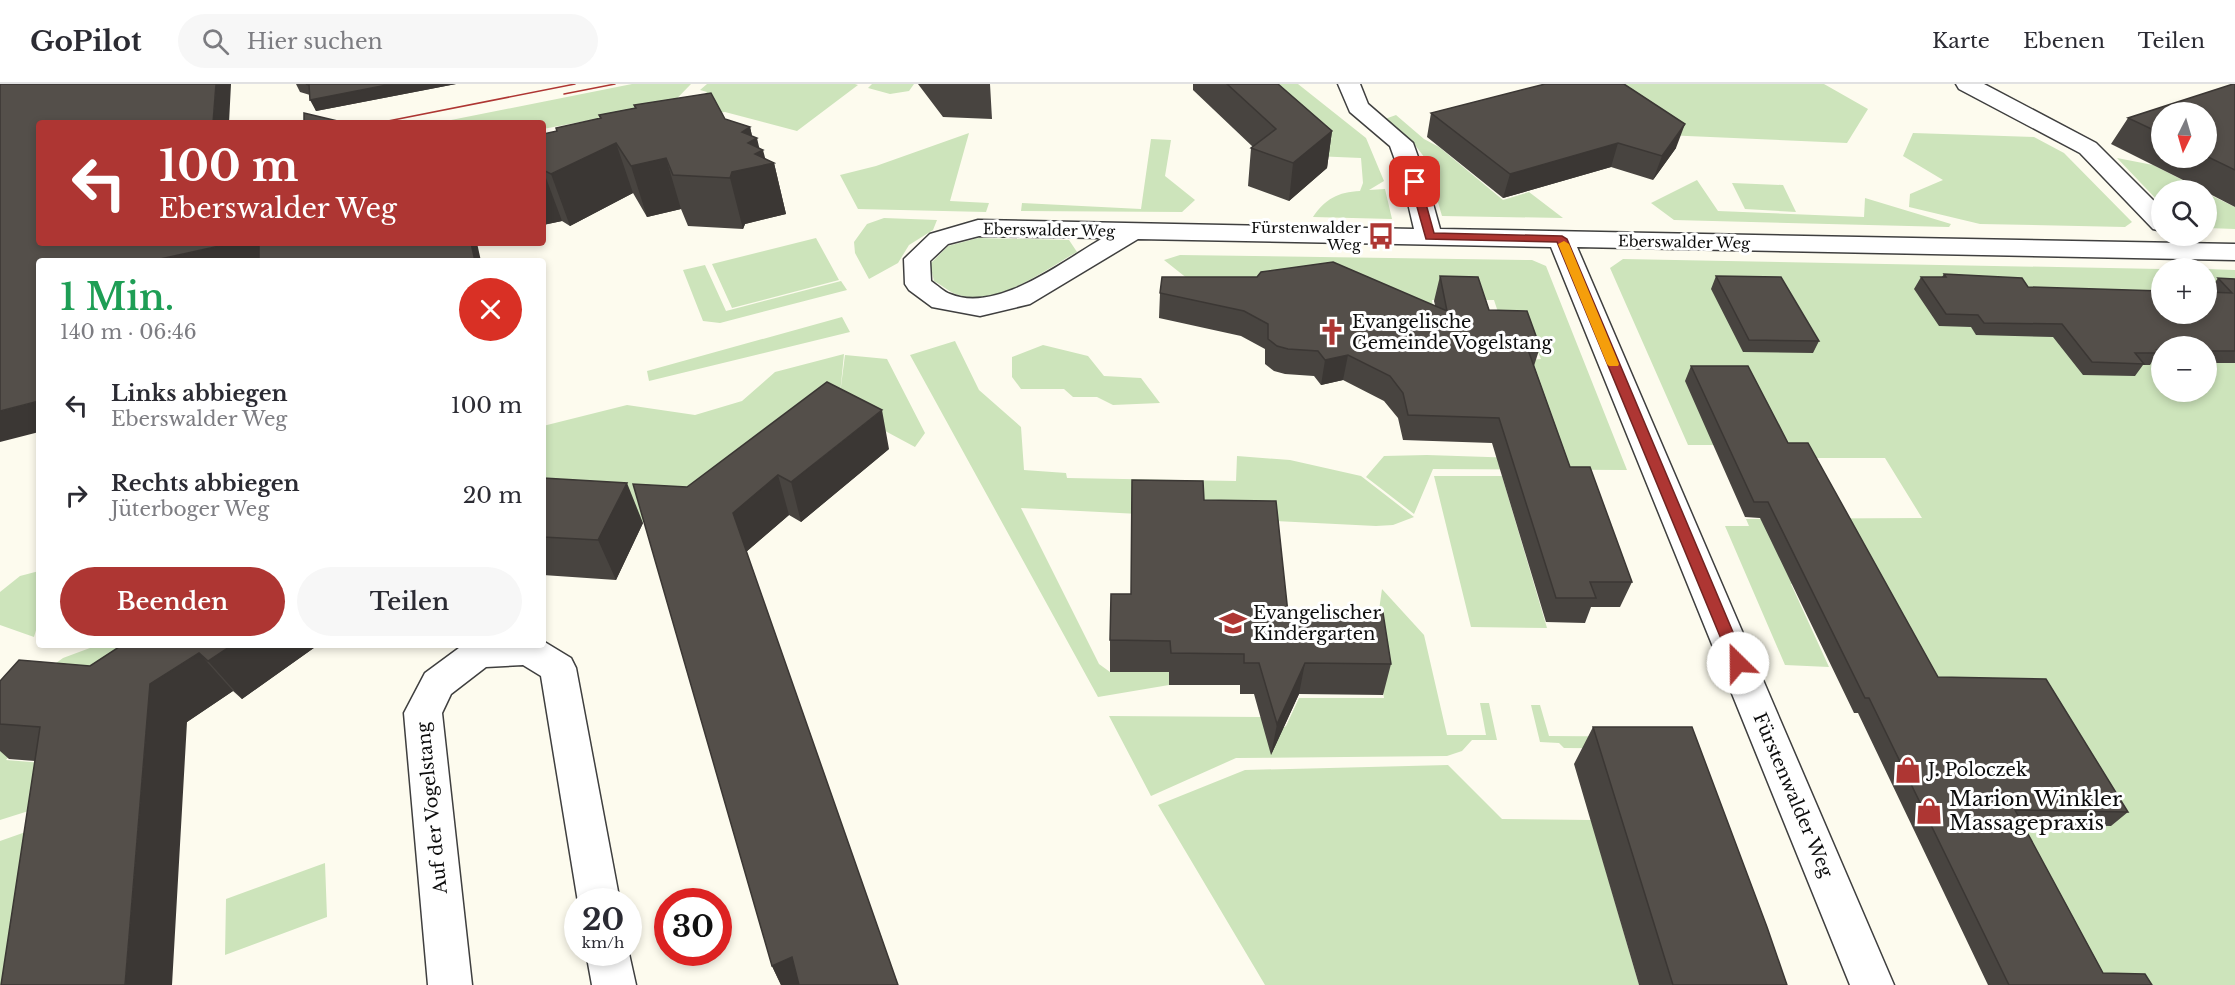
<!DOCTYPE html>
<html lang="de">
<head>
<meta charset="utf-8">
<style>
	:root { --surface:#fff; --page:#f7f7f7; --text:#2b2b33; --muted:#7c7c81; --line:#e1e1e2; --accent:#ae3633 }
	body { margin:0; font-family:"Libre Baskerville",serif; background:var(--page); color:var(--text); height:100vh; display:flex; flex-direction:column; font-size:22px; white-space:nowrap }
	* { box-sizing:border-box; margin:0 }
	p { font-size:20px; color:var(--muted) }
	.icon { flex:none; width:33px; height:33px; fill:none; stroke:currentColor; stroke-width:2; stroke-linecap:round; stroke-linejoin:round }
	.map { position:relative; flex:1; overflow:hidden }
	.panel { position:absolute; left:36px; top:174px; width:510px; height:390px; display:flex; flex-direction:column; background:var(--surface); border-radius:6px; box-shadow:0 3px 9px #0003 }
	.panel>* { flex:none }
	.top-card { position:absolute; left:36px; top:36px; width:510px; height:126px; border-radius:6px; box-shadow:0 3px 9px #0003; background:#ae3633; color:#fff; overflow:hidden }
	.needle { width:39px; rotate:185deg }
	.controls { position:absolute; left:2151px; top:18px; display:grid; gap:12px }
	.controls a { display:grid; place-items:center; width:66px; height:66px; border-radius:50%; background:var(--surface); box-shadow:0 3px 9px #0003; font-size:30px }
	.speed { position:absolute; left:564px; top:804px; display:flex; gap:12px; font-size:30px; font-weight:700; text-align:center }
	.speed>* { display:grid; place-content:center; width:78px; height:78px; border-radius:50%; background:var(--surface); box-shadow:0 3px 9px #0003; line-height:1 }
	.speed small { font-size:15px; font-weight:400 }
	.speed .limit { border:9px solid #d22; background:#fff; color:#111 }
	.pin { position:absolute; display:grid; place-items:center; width:51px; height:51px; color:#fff; margin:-26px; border-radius:12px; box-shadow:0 3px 9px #0006 }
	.me { position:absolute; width:66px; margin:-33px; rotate:337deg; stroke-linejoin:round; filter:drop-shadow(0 0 4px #0008) }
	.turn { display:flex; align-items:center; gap:21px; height:126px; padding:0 24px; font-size:27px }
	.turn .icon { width:78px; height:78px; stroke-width:2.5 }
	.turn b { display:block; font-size:42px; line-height:51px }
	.round { display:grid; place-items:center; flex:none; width:63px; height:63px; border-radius:32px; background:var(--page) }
	.summary { display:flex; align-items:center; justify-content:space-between; height:102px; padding:0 24px }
	h1 { font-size:36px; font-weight:600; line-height:45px; color:#1e9e55 }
	.cta { display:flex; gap:12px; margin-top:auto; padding:12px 24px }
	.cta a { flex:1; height:69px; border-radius:36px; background:var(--accent); color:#fff; font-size:24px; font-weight:600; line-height:69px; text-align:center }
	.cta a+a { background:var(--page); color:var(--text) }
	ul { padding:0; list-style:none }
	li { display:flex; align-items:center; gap:18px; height:90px; padding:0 24px }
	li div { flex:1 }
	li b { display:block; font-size:22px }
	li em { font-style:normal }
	header { display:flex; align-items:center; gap:36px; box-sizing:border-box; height:84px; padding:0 30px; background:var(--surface); border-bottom:2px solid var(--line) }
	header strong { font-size:28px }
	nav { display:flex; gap:33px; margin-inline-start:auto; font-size:21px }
	.search { width:420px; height:54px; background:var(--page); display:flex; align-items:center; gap:15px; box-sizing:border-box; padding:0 21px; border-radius:33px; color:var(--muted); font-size:22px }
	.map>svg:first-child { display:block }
	.green { fill:#cde4bb; fill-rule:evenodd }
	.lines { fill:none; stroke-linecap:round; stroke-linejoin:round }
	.minor-casing { stroke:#3f3f3f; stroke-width:3 }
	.minor { fill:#fff; fill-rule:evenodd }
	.tram { stroke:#ae3633; stroke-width:1.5 }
	.wall { fill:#484440; fill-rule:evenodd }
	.shaded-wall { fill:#3b3734 }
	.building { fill:#544f4a; stroke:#3b3734; stroke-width:1.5 }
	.route { fill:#ae3633; stroke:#712321; stroke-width:1.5 }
	.slow { fill:#f59e0b }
	.labels { text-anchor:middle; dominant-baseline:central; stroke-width:6; stroke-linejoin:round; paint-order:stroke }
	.far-poi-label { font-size:15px; fill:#0c0c0c; stroke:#fff; text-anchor:end }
	.far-street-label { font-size:15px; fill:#0c0c0c; stroke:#fff }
	.poi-label { font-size:18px; fill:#0c0c0c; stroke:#fff; text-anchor:start }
	.street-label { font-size:18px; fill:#0c0c0c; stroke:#fff }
	.near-poi-label { font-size:21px; fill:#0c0c0c; stroke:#fff; text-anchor:start }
</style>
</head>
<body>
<header>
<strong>GoPilot</strong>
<div class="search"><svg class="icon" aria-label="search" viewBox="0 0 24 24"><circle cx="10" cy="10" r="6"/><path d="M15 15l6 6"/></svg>Hier suchen</div>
<nav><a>Karte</a><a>Ebenen</a><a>Teilen</a></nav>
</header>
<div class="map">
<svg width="2235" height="901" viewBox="0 0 2235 901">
	<rect width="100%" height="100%" fill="#fdfbee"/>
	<path class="green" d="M632,0H691L660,32L621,40L596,35L543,45V39H436Z
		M707,0H855L858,1L797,47L725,28L672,33L693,21L707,8L700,6Z
		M872,0H914L909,7L890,10L868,4Z
		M1254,0H1298L1366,54L1384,97L1369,106L1385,105L1392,135L1313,133C1325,115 1338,108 1360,107L1363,99L1361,74L1314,72Z
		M1588,0H1824L1868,25L1847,59L1664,51Z
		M1396,31L1424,55L1439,63L1503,116L1529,108L1563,134L1442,132L1425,74L1411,56L1385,35Z
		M969,49L950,117L989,119L986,128L858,125L840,91L876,82Z
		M1913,49L2034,53L2064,69L2132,138L2125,143L1980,140L1909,123L1910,110L1943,96L1903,72Z
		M1151,55L1171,56L1165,92L1195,116L1182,128L1021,127L1022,119L1141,125Z
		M2117,74L2153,81L2202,106H2162L2161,120Z
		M1697,96L1718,127L1864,133L1865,114L1951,140L1949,143L1674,136L1651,119Z
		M1732,99L1783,101L1796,128L1745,125Z
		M2206,109L2235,123V145L2207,144Z
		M884,134L937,136L933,146L909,161L898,179L869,195L855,169L854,158L867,140Z
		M816,154L839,196L732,224L712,180Z
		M978,154L1069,156L1077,168C1042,187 995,226 953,209C947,206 940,200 934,197L930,180L948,162Z
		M1180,171L1532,176L1546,182L1627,386L1433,385L1414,430L1366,393L1384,372L1427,371L1545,375L1528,276L1541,275L1531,252H1506L1494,216H1432L1434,230L1193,199L1164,176Z
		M1623,175L2161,185L2162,230H2206L2207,185L2235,186V901H2086L2002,741L2112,742L1926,609L1869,500H1791L1829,583L1785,581L1725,442H1749L1746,435L1922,434L1885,374H1726L1720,361H1688L1610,184ZM2162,262H2206V308H2162Z
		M705,181L726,227L841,197L847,206L720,239L703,237L683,186Z
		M842,233L850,248L649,297L647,287Z
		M955,257L979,306L1021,343L1024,386L1066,389L1067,394L1236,397L1237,372L1290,376L1361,392L1414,433L1393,441L1376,442L1021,424L1099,580L1110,588H1169V601L1098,613L910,271Z
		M1043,261L1088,272L1104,292L1141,294L1160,319L1113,321L1097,313H1073L1064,305H1021L1012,293V273Z
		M844,270L840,310L845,271L887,275L925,349L915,363L874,341L645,438L543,432V342L627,321L695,331L742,317L775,288Z
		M1434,392H1502L1547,544L1471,543Z
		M39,487V536L34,553L0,541V508L20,492Z
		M1382,505L1424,551L1447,651H1486L1480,619H1489L1497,656H1472L1462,667L1447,672L1236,674L1151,712L1109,632L1261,633L1264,642L1279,646L1286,642L1299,614H1384L1375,554Z
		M98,561H218L59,613L6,676L80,682L76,712L0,736V620L63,574Z
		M1531,621H1540L1549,652L1695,653L1687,665L1564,664L1559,659L1540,658Z
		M1448,681L1502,735L1591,736L1639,901H1265L1158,721L1245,686Z
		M74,731L56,901H0V757Z
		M325,779L327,833L225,871L226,815Z"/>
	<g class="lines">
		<defs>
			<path id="minor" d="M1338,0H1360L1368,20L1413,59L1427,98L1440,145L2235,160V176L1577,163L1894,901H1850L1551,163L1138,155L1030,220L980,232L932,223L909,206L905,200L904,175L930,150L978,136L1414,145L1403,98L1390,62L1350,28ZM979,152L1103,154C1063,177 997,230 950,210C944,208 937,201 931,197L930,177L948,160Z
				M1956,0H1984L2096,59L2162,125V147L2153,145L2080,69L1959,5Z
				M543,557L571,574L576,584L620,818H578L541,592L523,581L486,583L451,610L442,629L472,901H428L404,629L425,589L463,561H543Z
				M628,865L636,901H592L586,868H628Z"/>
		</defs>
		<use href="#minor" class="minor-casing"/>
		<use href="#minor" class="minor"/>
		<path class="tram" d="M564,10L615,0
			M378,39L575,0"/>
	</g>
	<path class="wall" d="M296,0H456L316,27L310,11L300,8Z
		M918,0H990L992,35L943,33Z
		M1193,0H1278L1332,47L1327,84L1289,117L1248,102L1251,64L1253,63L1193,6Z
		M2235,0V123L2206,108V106H2203L2111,60L2128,34ZM2162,28H2206V74H2162Z
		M634,21L725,35L750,43L752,52L765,75L774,79L786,130L745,140L743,145L688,142L681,125L647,133L633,109L570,142L562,137L543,141V50L557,47L600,35L599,31L635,24Z
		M1431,29L1676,64L1653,96L1611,83L1503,114L1427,53Z
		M1944,190L2028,203L2211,209L2209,207L2218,194L2235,195V279H2206V262H2162V279L2152,278L2150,281H2143L2135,292L2083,291L2053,253L1976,251L1971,243L1939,242L1914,205L1921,193H1942Z
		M1440,192L1540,263L1534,282L1570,383L1632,498L1620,523H1591L1585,539L1546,538L1492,359L1403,356L1398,334L1384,317L1343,296L1321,301L1314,292L1285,290L1274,287L1265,280V265L1241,252L1159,234L1160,209L1435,221L1434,217Z
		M1716,192L1819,257L1813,269L1743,268L1711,205Z
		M1691,282L1788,359L1938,593L2128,728L2111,742L2023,741L2103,889L2152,901H1988L1858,629H1854L1760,434L1745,433L1685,297Z
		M889,365L801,438L789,431L746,468L898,901H781L772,882L687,403Z
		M543,394L643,439L616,496L543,491Z
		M1204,416L1288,529L1391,580L1383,611L1299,610L1271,671L1254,610H1240V601H1169V588H1110V556L1131,510Z
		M122,561H318L242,615L233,607L187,638L35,677L9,675L0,667V597L90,582Z
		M1593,643L1787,901H1639L1574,680Z"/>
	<path class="shaded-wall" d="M216,0H231L229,39H213Z
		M392,0H456L316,27L310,16Z
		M1685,40L1676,64L1653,96L1662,72Z
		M750,43L753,56L757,54L760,67L763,66L767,81L774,79L786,130L745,140L743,145L730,94L742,48Z
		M1332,47L1327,84L1289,117L1293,79Z
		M616,59L633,109L570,142L551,90Z
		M1618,59L1611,83L1503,114L1510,90Z
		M666,74L681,125L647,133L631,82Z
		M543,86L562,137L543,141Z
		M233,159H263L274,177H151Z
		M471,159H477L481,177H475Z
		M1348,271L1343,296L1321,301L1325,276Z
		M39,317V348L0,358V327Z
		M882,326L889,365L801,438L791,398Z
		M778,391L789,431L746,468L733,429Z
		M627,399L643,439L616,496L598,456Z
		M232,561H318L242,615L208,577Z
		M199,569L233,607L187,638L172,901H125L150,600Z
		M1305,579L1299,610L1271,671L1277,640Z
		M792,873L804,901H781L772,882Z"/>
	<path class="building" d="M0,0H216L213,39H39V159H233L151,177H39V317L0,327Z
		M306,0H392L310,16L309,1Z
		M1227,0H1278L1332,47L1293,79L1251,64L1276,45Z
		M1545,0H1624L1685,40L1662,72L1618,59L1510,90L1431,29Z
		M2233,0H2235V86L2206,72V28H2162V50L2128,34Z
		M711,9L725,35L750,43L742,48L757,54L748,59L763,66L755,70L774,79L732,88L730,94L673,91L666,74L631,82L616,59L551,90L543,86V50L557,47L556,44L601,34L599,31L636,24L634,21Z
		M304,29L346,39H304Z
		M259,159H471L475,177H259Z
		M1333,178L1447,227L1440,192L1478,193L1489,226L1527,227L1540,263H1527L1570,383H1590L1632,498H1590L1596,514H1556L1499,334L1408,331L1403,309L1390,292L1348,271L1325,276L1318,267L1288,265L1277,262L1268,255V240L1244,227L1160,209L1162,193H1257L1261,188Z
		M1944,190L2022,194L2028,203L2162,207V230H2206V208L2232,209L2218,194L2235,195V267H2206V262H2162V266H2157L2160,269H2135L2144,280L2092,278L2062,240L1984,239L1978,231L1946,230L1921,193H1946Z
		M1716,192L1781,193L1819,257L1749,256Z
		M1691,282H1748L1788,359H1808L1938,593L2046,595L2128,728L2015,726L2103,889L2145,890L2152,901H2009L1869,614H1865L1768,418H1754Z
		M827,298L882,326L791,398L778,391L733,429L898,901H799L792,873L772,882L633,400L687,403Z
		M543,394L627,399L598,456L543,453Z
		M1132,396L1203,397L1204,416L1276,417L1288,529H1383L1391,580L1305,579L1277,640L1259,579H1244V570L1171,569L1170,557L1110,556L1111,510H1131Z
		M122,561H232L208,577L199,569L150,600L125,901H1L40,643L0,640V597L19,576L90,582Z
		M1593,643H1692L1767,843L1787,901H1673Z"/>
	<path class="route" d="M1412,96L1420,98L1434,149L1562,152L1567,155L1746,579L1743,583H1733L1731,579L1557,158L1426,155L1410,98Z"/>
	<path class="slow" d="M1564,157L1569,160L1619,280L1618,282H1609L1607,280L1558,160Z"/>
	<defs>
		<symbol id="bus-bare" viewBox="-9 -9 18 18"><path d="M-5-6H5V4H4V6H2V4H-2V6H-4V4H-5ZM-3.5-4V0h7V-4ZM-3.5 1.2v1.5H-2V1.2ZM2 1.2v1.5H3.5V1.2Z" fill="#ae3633" stroke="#fff" stroke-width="2.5" paint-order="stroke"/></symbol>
		<symbol id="church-bare" viewBox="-9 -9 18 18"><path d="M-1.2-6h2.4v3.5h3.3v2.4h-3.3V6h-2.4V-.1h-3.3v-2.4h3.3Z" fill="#ae3633" stroke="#fff" stroke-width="2.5" paint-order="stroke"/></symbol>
		<symbol id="school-bare" viewBox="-9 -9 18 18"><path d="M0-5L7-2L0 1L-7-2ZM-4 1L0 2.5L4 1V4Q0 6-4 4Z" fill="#ae3633" stroke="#fff" stroke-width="2.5" paint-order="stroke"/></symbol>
		<symbol id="shop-bare" viewBox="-9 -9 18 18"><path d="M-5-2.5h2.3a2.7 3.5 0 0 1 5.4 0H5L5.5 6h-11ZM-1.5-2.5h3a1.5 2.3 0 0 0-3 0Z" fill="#ae3633" stroke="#fff" stroke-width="2.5" paint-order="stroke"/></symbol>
	</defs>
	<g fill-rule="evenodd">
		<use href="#bus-bare" x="1362" y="133" width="38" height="38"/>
		<use href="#church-bare" x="1313" y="229" width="38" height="38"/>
		<use href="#school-bare" x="1214" y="520" width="38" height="38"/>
		<use href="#shop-bare" x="1889" y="667" width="38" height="38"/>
		<use href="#shop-bare" x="1910" y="708" width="38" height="38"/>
	</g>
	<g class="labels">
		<g class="far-poi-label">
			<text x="1361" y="143">Fürstenwalder<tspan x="1361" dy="17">Weg</tspan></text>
		</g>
		<g class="far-street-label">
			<text transform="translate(1049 146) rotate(1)">Eberswalder Weg</text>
			<text transform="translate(1684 158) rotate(1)">Eberswalder Weg</text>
		</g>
		<g class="poi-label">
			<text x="1352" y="238">Evangelische<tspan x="1352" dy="21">Gemeinde Vogelstang</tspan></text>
			<text x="1253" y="529">Evangelischer<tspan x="1253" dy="21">Kindergarten</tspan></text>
			<text x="1928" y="686">J. Poloczek</text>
		</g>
		<g class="street-label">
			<text transform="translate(1793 711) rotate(67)">Fürstenwalder Weg</text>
			<text transform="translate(432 724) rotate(-96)">Auf der Vogelstang</text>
		</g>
		<g class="near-poi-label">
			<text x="1949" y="715">Marion Winkler<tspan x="1949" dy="24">Massagepraxis</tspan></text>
		</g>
	</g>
</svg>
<div class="controls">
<a><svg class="needle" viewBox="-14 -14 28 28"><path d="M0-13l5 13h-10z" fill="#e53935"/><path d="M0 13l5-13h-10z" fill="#7c7c81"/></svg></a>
<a><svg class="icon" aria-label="search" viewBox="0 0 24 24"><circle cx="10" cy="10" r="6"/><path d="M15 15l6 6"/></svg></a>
<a>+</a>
<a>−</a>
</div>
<div class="speed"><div>20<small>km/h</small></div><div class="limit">30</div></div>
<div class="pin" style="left:1415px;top:98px;background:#d93025"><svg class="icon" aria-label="arrive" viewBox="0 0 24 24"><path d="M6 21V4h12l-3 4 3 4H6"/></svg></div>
<svg class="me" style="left:1738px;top:579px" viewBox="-20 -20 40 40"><circle r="19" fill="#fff"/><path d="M0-13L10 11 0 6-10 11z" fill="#ae3633"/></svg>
<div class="top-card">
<div class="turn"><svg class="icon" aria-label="left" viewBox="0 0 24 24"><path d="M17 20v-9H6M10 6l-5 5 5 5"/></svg><div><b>100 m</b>Eberswalder Weg</div></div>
</div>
<section class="panel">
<div class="summary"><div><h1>1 Min.</h1><p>140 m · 06:46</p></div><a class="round" style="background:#d93025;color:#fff"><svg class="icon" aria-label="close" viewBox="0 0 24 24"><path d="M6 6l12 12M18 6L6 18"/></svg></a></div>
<ul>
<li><svg class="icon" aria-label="left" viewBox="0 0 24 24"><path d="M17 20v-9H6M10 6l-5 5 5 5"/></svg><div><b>Links abbiegen</b><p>Eberswalder Weg</p></div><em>100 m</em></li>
<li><svg class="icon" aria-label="right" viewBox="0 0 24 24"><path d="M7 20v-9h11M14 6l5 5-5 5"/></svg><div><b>Rechts abbiegen</b><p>Jüterboger Weg</p></div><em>20 m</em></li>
</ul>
<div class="cta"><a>Beenden</a><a>Teilen</a></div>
</section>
</div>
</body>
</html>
